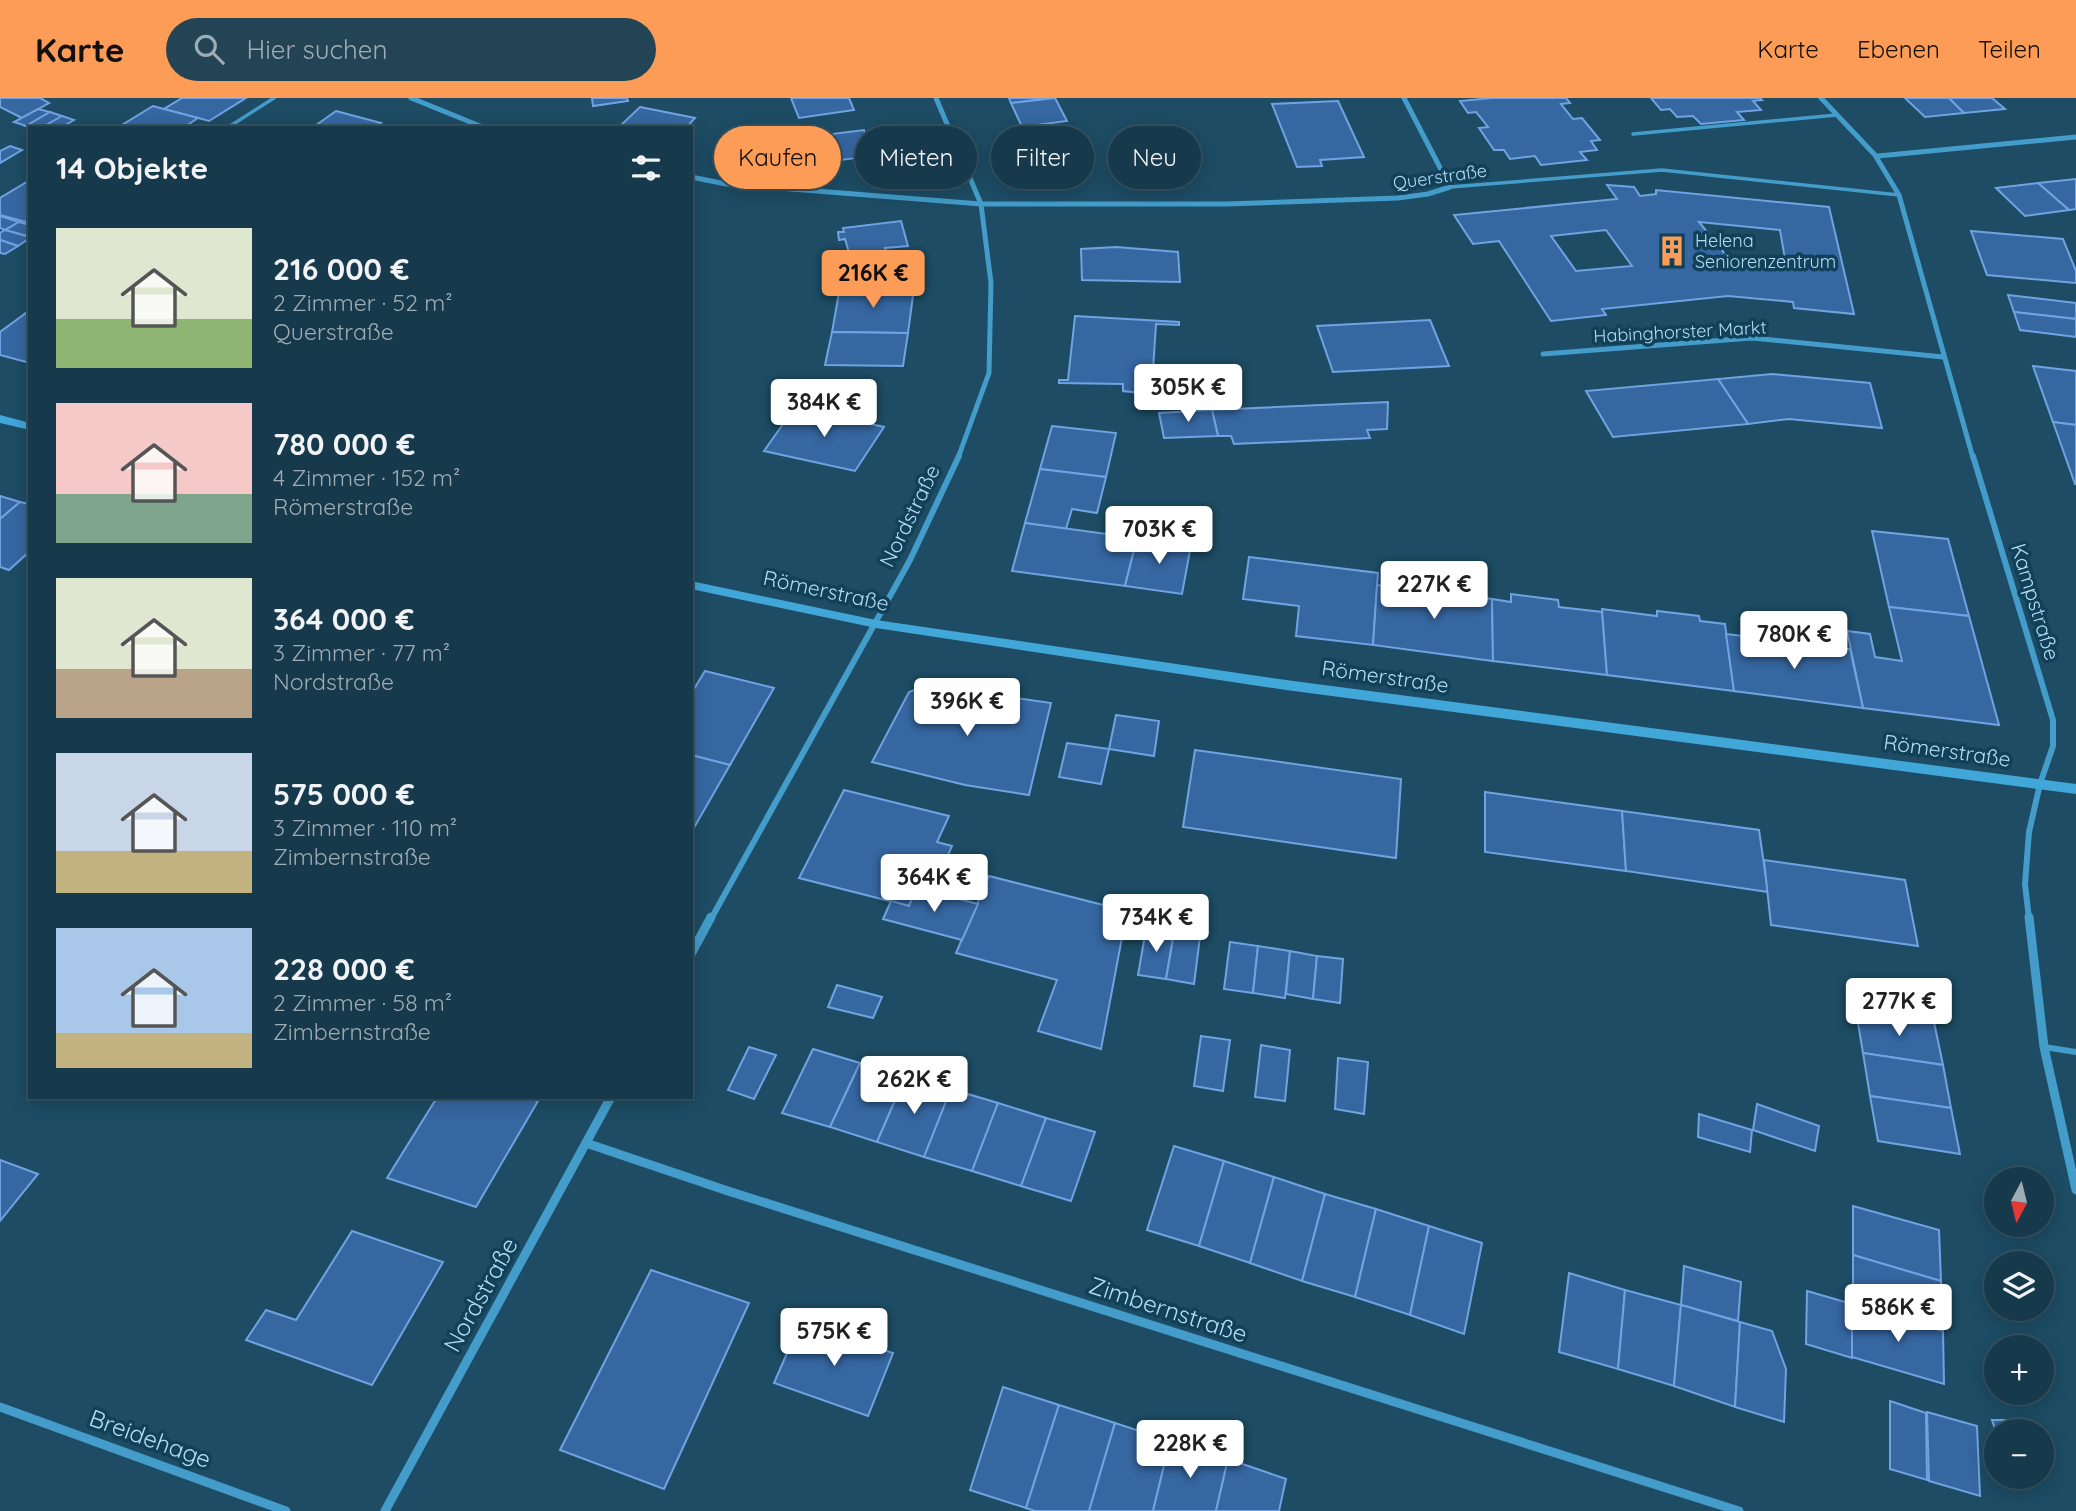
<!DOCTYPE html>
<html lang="de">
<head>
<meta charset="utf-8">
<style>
	:root { --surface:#16394b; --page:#234455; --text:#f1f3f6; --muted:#9eacb5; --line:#355363; --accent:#fd9c56 }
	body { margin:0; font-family:Quicksand,sans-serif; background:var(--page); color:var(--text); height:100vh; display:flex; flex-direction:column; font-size:26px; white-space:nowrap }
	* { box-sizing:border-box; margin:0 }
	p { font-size:23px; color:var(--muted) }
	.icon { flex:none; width:38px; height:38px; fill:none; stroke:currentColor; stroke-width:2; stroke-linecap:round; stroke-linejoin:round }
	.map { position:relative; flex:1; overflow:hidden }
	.drawer { position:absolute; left:28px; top:28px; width:665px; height:973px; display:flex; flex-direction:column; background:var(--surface); border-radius:0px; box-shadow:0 4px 18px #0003,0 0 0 2px var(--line) }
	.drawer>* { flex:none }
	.banner { position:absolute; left:714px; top:28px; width:665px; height:63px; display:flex; gap:14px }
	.needle { width:46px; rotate:187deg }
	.tools { position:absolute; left:1984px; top:1069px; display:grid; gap:14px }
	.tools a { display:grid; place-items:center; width:70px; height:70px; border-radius:50%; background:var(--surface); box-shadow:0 4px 18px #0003,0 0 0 2px var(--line); font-size:35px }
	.price { position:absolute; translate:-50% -60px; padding:0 16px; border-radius:7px; background:#fff; color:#222; font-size:23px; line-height:46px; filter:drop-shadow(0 2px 4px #0008) }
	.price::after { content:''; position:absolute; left:50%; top:42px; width:21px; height:16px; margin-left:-10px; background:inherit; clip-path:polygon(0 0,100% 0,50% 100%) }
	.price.active { background:var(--accent); color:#111 }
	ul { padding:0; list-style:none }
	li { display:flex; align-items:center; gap:21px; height:175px; padding:0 28px }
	li span { display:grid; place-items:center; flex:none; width:196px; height:140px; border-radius:0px; color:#555 }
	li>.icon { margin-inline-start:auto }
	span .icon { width:84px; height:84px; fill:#fffc; stroke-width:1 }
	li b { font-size:30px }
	h2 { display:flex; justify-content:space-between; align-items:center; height:84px; padding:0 28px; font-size:30px }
	.pill { padding:0 24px; border-radius:32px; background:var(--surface); box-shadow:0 4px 18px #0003,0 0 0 2px var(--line); font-size:24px; line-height:63px }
	.pill.active { background:var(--accent); color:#111 }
	header { display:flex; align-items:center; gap:42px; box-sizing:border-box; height:98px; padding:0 35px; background:var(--accent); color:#111 }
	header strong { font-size:33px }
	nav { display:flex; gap:38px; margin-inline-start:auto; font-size:24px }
	.search { width:490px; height:63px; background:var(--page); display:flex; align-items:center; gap:18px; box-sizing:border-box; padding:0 24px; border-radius:38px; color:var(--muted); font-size:26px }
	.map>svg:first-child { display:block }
	.building { fill:#3667a1; stroke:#70a3e2; stroke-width:2; fill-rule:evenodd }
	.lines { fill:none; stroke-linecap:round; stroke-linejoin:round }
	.service-far1 { stroke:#439cc9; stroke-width:3.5 }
	.service { stroke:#439cc9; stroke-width:6 }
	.minor-far2 { stroke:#439cc9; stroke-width:5 }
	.minor-far1 { stroke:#439cc9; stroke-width:6 }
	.minor { stroke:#439cc9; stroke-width:9 }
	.secondary { fill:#41a6d8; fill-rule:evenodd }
	.labels { text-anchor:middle; stroke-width:7; stroke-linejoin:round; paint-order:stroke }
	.far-street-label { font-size:18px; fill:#b3dbf3; stroke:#104159 }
	.far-poi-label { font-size:18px; fill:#b3dbf3; stroke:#104159; text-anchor:start }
	.street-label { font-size:21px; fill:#b3dbf3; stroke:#104159 }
	.near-street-label { font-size:24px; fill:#b3dbf3; stroke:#104159 }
</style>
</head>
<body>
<header>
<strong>Karte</strong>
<div class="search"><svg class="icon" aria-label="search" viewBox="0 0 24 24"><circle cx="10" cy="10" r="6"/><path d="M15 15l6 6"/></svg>Hier suchen</div>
<nav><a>Karte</a><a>Ebenen</a><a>Teilen</a></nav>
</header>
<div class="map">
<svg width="2076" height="1413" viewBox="0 0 2076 1413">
	<rect width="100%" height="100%" fill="#1d4c64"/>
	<!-- building -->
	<g class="building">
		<polygon points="0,0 40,0 49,5 22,20 0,9"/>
		<polygon points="182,0 246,0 209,23 164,11"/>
		<polygon points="592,0 627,0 628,3 593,8"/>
		<polygon points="791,0 849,0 854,12 799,20"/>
		<polygon points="1009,0 1052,0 1011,5"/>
		<polygon points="1055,0 1067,23 1022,29 1011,5"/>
		<polygon points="1492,0 1566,0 1570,5 1561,6 1573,21 1582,20 1600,42 1591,43 1597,52 1580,54 1587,62 1541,67 1535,58 1510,61 1504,52 1494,52 1479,30 1488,29 1476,14 1468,15 1460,3"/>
		<polygon points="1651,0 1760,0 1762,2 1753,3 1761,12 1737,14 1744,22 1701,26 1693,18 1677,19 1670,11 1661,12"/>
		<polygon points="1905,0 1949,0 1964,15 1925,19"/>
		<polygon points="1949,0 1992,0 2005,11 1964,15"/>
		<polygon points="1338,3 1364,59 1320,62 1322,68 1297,69 1272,6"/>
		<polygon points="153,8 164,11 198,20 183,30 117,30"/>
		<polygon points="640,9 695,20 686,30 618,30"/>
		<polygon points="38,11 50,14 26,28 14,24"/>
		<polygon points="336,13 381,25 375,30 312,30"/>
		<polygon points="50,14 62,18 41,30 26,28"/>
		<polygon points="62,18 74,22 60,30 41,30"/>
		<polygon points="864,32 873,58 800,67 795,48 750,53 746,38 789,33 792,41"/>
		<polygon points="1076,43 1091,74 1025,82 1012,51"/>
		<polygon points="10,48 22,52 0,65 0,53"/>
		<polygon points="2076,81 2076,111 2069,112 2038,85"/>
		<polygon points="30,82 30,125 0,117 0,100"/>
		<polygon points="2038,85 2069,112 2025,118 1996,90"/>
		<path d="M1607 87 1634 89 1640 98 1656 96V92L1829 109 1854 216 1794 210 1793 204 1728 198 1602 211 1606 217 1551 223 1499 143 1473 146 1454 117 1617 101ZM1699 124 1780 132 1786 167 1729 161ZM1606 132 1632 168 1576 173 1551 138Z"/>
		<polygon points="0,118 19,124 5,132 0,130"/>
		<polygon points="901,123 908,148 885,150 887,157 851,162 845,141 839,142 838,134 844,134 843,130"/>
		<polygon points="19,124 30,127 30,139 5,132"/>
		<polygon points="5,132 30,139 30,140 18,148 0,142 0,135"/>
		<polygon points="1971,133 2063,141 2076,173 2076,185 1987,177"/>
		<polygon points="0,142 18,148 5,156 0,155"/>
		<polygon points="1116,149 1178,154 1180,184 1082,182 1081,151"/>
		<polygon points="840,189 914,190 908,235 832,234"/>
		<polygon points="2008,197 2076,205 2076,221 2014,214"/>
		<polygon points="30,212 30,265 0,257 0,234"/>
		<polygon points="2014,214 2076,221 2076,239 2020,232"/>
		<polygon points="1075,218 1179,224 1179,227 1156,226 1152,287 1150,288 1149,296 1123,293 1123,286 1059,285 1059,282 1068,282"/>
		<polygon points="1430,222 1449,268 1333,274 1317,228"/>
		<polygon points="832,234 908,235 903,268 825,267"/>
		<polygon points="2033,268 2076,273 2076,327 2053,324"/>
		<polygon points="1772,276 1870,285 1882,330 1789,321 1748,326 1718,281"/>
		<polygon points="1718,281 1748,326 1613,339 1586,293"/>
		<polygon points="1388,304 1387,331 1367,332 1370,340 1234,346 1231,338 1218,338 1212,312"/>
		<polygon points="795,309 884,329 855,373 764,353"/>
		<polygon points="1212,312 1218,338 1164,340 1159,315"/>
		<polygon points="2053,324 2076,327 2076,386 2075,386"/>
		<polygon points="1052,328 1116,335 1106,379 1040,371"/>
		<polygon points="1040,371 1106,379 1097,415 1072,411 1066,431 1025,425"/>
		<polygon points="0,398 20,404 0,421"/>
		<polygon points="20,404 30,406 30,453 9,472 0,469 0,421"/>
		<polygon points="1025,425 1137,440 1125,488 1012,473"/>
		<polygon points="1872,433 1948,441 1969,518 1889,509"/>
		<polygon points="1137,440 1191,447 1182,496 1125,488"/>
		<polygon points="1249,459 1378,475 1373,547 1296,538 1299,508 1243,501"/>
		<polygon points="1426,485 1466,490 1466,498 1492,501 1493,563 1373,547 1377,487 1425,493"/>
		<polygon points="1511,496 1558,502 1559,509 1602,514 1607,577 1493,563 1492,501 1511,504"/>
		<polygon points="1889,509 1969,518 1999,627 1863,610 1847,533 1870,536 1875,559 1902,563"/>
		<polygon points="1602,511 1657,518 1657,513 1699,518 1700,523 1725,526 1734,593 1607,577"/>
		<polygon points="1726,536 1850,551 1863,610 1734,593"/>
		<polygon points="705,573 774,590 730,667 691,657 691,596"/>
		<polygon points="926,587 1051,605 1029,697 965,687 872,664 909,594"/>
		<polygon points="1116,617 1159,623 1154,658 1109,651"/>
		<polygon points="1067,645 1109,651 1101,686 1059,679"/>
		<polygon points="1195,652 1401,681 1396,760 1183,729"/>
		<polygon points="691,657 730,667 691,735"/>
		<polygon points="844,692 949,718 937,744 952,748 939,777 924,773 909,808 799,780"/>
		<polygon points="1485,694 1622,713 1626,773 1485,754"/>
		<polygon points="1622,713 1759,732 1768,794 1626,773"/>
		<polygon points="1764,762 1905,782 1918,848 1771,827"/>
		<polygon points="989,778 1127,813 1101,951 1038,933 1057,882 956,855"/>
		<polygon points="917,790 978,806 962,842 883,821 891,803 909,808"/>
		<polygon points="1146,831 1174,835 1166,881 1138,877"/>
		<polygon points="1174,835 1200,839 1194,886 1166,881"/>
		<polygon points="1230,844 1258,848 1253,895 1224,891"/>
		<polygon points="1258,848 1290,853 1285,900 1253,895"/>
		<polygon points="1290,853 1317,858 1313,901 1286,896"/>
		<polygon points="1317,858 1343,861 1340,905 1313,901"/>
		<polygon points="837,887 882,899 873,920 828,909"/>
		<polygon points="1856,913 1934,924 1943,967 1863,955"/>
		<polygon points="1201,938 1230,942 1223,993 1194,988"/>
		<polygon points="1261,947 1290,952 1285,1003 1255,999"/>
		<polygon points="749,949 776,957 754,1001 728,992"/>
		<polygon points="813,951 860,965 830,1029 782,1015"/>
		<polygon points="1863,955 1943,967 1951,1010 1870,998"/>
		<polygon points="1338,960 1368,964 1364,1016 1335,1011"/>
		<polygon points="860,965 906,977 877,1044 830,1029"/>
		<polygon points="906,977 951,991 924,1059 877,1044"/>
		<polygon points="951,991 998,1005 972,1073 924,1059"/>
		<polygon points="1870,998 1951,1010 1960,1056 1878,1043"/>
		<polygon points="429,999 526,999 538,1003 476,1109 387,1080 436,1001"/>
		<polygon points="998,1005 1046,1020 1021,1088 972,1073"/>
		<polygon points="1757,1006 1819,1028 1815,1053 1753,1032"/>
		<polygon points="1699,1016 1752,1032 1750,1054 1698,1039"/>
		<polygon points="1046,1020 1095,1034 1071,1103 1021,1088"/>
		<polygon points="1174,1048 1224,1063 1199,1148 1147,1132"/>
		<polygon points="0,1062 38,1076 0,1123"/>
		<polygon points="1224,1063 1274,1079 1250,1165 1199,1148"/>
		<polygon points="1274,1079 1325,1096 1302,1183 1250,1165"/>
		<polygon points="1325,1096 1376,1111 1355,1199 1302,1183"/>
		<polygon points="1853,1108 1939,1132 1941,1183 1853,1157"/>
		<polygon points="1376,1111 1429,1128 1410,1217 1355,1199"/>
		<polygon points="1429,1128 1482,1145 1464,1236 1410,1217"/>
		<polygon points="352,1133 443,1164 372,1287 246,1242 266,1212 296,1222"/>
		<polygon points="1853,1157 1941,1183 1943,1233 1853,1206"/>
		<polygon points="1684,1168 1741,1184 1738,1223 1681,1207"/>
		<polygon points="651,1172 749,1205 664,1391 560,1352"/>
		<polygon points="1569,1175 1625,1192 1618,1271 1559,1254"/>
		<polygon points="1625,1192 1681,1207 1674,1288 1618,1271"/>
		<polygon points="1807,1193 1852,1206 1852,1260 1806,1246"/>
		<polygon points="1852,1206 1943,1233 1944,1286 1852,1259"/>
		<polygon points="1681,1207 1740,1224 1735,1309 1674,1288"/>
		<polygon points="801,1223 893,1255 868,1318 774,1285"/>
		<polygon points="1740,1224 1772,1233 1786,1271 1784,1324 1735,1309"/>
		<polygon points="1003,1289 1059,1307 1026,1410 970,1392"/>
		<polygon points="1890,1303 1926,1315 1927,1382 1890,1371"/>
		<polygon points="1059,1307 1115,1325 1089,1413 1035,1413 1026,1410"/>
		<polygon points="1927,1314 1977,1328 1980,1398 1929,1383"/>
		<polygon points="1992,1322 2025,1322 2029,1334 1997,1334 1997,1337"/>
		<polygon points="1115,1325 1170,1343 1153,1413 1089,1413"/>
		<polygon points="1170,1343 1228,1361 1216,1413 1153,1413"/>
		<polygon points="1228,1361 1286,1381 1279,1413 1216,1413"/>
	</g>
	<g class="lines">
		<!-- service-far1 -->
		<g class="service-far1">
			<polyline points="227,30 274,0"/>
			<polyline points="1633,36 1837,17"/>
			<polyline points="1450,89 1662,72 1899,97"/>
		</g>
		<!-- service -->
		<polyline class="service" points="2044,949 2076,954"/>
		<!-- minor-far2 -->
		<g class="minor-far2">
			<polyline points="411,0 485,30"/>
			<polyline points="936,0 981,106 991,185 989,275 958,360"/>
			<polyline points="1821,0 1875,57 1899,97 1973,360"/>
			<polyline points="1878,58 2076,39"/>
			<polyline points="691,79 726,86 981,106 1226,106 1398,100 1428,96 1450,89 1404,0"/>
			<polyline points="1543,256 1752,240 1943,259"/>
		</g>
		<!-- minor-far1 -->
		<g class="minor-far1">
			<polyline points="1973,358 2053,622 2053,648 2040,686 2029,734 2025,786 2029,821"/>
			<polyline points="711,821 910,462 959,358"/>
		</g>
		<!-- minor -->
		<g class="minor">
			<polyline points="2029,819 2044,949 2076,1092"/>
			<polyline points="691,856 711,819"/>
			<polyline points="586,1045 728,1093 1739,1413"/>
			<polyline points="0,1309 286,1413"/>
			<polyline points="385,1413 611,999"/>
		</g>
		<!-- secondary -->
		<g class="secondary">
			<polygon points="0,317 30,325 30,332 0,325"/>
			<polygon points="691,483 876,522 1286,582 2076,686 2076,696 1286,592 876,530 691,491"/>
		</g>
	</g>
	<!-- icons -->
	<defs>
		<g id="building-bare" transform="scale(2.415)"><path d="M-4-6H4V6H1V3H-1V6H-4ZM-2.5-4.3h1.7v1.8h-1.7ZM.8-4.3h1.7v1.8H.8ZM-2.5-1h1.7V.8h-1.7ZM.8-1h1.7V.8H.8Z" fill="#fd9c56" stroke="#104159" stroke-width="2.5" paint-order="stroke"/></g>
	</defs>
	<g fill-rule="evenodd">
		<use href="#building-bare" x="1672" y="153"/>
	</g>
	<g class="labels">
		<!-- far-street labels -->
		<g class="far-street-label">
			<text transform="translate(1440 79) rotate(-8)" y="6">Querstraße</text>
			<text transform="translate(1680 234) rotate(-3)" y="6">Habinghorster Markt</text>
		</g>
		<!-- far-poi labels -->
		<g class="far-poi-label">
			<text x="1695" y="149">Helena<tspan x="1695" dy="21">Seniorenzentrum</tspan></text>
		</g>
		<!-- street labels -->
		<g class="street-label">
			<text transform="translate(910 418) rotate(-64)" y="7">Nordstraße</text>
			<text transform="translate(826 493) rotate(12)" y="7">Römerstraße</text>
			<text transform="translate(2035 504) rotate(73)" y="7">Kampstraße</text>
			<text transform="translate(1385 579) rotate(8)" y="7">Römerstraße</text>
			<text transform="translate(1947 653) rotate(8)" y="7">Römerstraße</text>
		</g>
		<!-- near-street labels -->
		<g class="near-street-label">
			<text transform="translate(481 1197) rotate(-61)" y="8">Nordstraße</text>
			<text transform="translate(1168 1212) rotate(18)" y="8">Zimbernstraße</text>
			<text transform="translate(150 1341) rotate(20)" y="8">Breidehage</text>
		</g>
	</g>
</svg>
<div class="tools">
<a><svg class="needle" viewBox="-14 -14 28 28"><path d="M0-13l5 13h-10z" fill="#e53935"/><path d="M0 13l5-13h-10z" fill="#9eacb5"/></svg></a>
<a><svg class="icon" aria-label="layers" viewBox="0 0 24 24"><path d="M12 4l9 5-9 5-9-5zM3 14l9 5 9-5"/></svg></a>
<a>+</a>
<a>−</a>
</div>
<b class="price active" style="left:873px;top:212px">216K €</b>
<b class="price" style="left:1188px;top:326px">305K €</b>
<b class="price" style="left:824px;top:341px">384K €</b>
<b class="price" style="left:1159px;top:468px">703K €</b>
<b class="price" style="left:1434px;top:523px">227K €</b>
<b class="price" style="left:1794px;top:573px">780K €</b>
<b class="price" style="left:967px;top:640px">396K €</b>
<b class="price" style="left:934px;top:816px">364K €</b>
<b class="price" style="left:1156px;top:856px">734K €</b>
<b class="price" style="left:1899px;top:940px">277K €</b>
<b class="price" style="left:914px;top:1018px">262K €</b>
<b class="price" style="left:1898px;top:1246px">586K €</b>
<b class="price" style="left:834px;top:1270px">575K €</b>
<b class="price" style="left:1190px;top:1382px">228K €</b>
<div class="banner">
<a class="pill active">Kaufen</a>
<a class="pill">Mieten</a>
<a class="pill">Filter</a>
<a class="pill">Neu</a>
</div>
<section class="drawer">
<h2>14 Objekte<svg class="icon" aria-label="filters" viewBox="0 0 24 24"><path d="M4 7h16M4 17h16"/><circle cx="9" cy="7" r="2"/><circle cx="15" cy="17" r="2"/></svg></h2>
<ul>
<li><span style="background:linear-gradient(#dfe7d0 65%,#8fb573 0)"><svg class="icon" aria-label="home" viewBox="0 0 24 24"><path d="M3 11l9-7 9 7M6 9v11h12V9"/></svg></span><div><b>216 000 €</b><p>2 Zimmer · 52 m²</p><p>Querstraße</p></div></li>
<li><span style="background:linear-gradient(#f6c9c9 65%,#7fa58c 0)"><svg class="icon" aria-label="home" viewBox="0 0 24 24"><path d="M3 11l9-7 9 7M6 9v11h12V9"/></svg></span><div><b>780 000 €</b><p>4 Zimmer · 152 m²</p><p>Römerstraße</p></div></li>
<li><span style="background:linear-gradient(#dfe7d0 65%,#b9a48a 0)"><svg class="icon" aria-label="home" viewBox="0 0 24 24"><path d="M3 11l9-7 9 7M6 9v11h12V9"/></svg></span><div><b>364 000 €</b><p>3 Zimmer · 77 m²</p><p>Nordstraße</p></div></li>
<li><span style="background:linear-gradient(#c9d6e8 70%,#c2b280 0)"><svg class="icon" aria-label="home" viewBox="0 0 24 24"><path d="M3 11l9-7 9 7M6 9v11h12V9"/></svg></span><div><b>575 000 €</b><p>3 Zimmer · 110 m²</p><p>Zimbernstraße</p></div></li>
<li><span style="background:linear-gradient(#a9c7e8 75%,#c2b280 0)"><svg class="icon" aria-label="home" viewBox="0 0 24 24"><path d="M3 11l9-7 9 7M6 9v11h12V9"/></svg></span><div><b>228 000 €</b><p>2 Zimmer · 58 m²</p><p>Zimbernstraße</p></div></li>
</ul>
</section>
</div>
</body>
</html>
